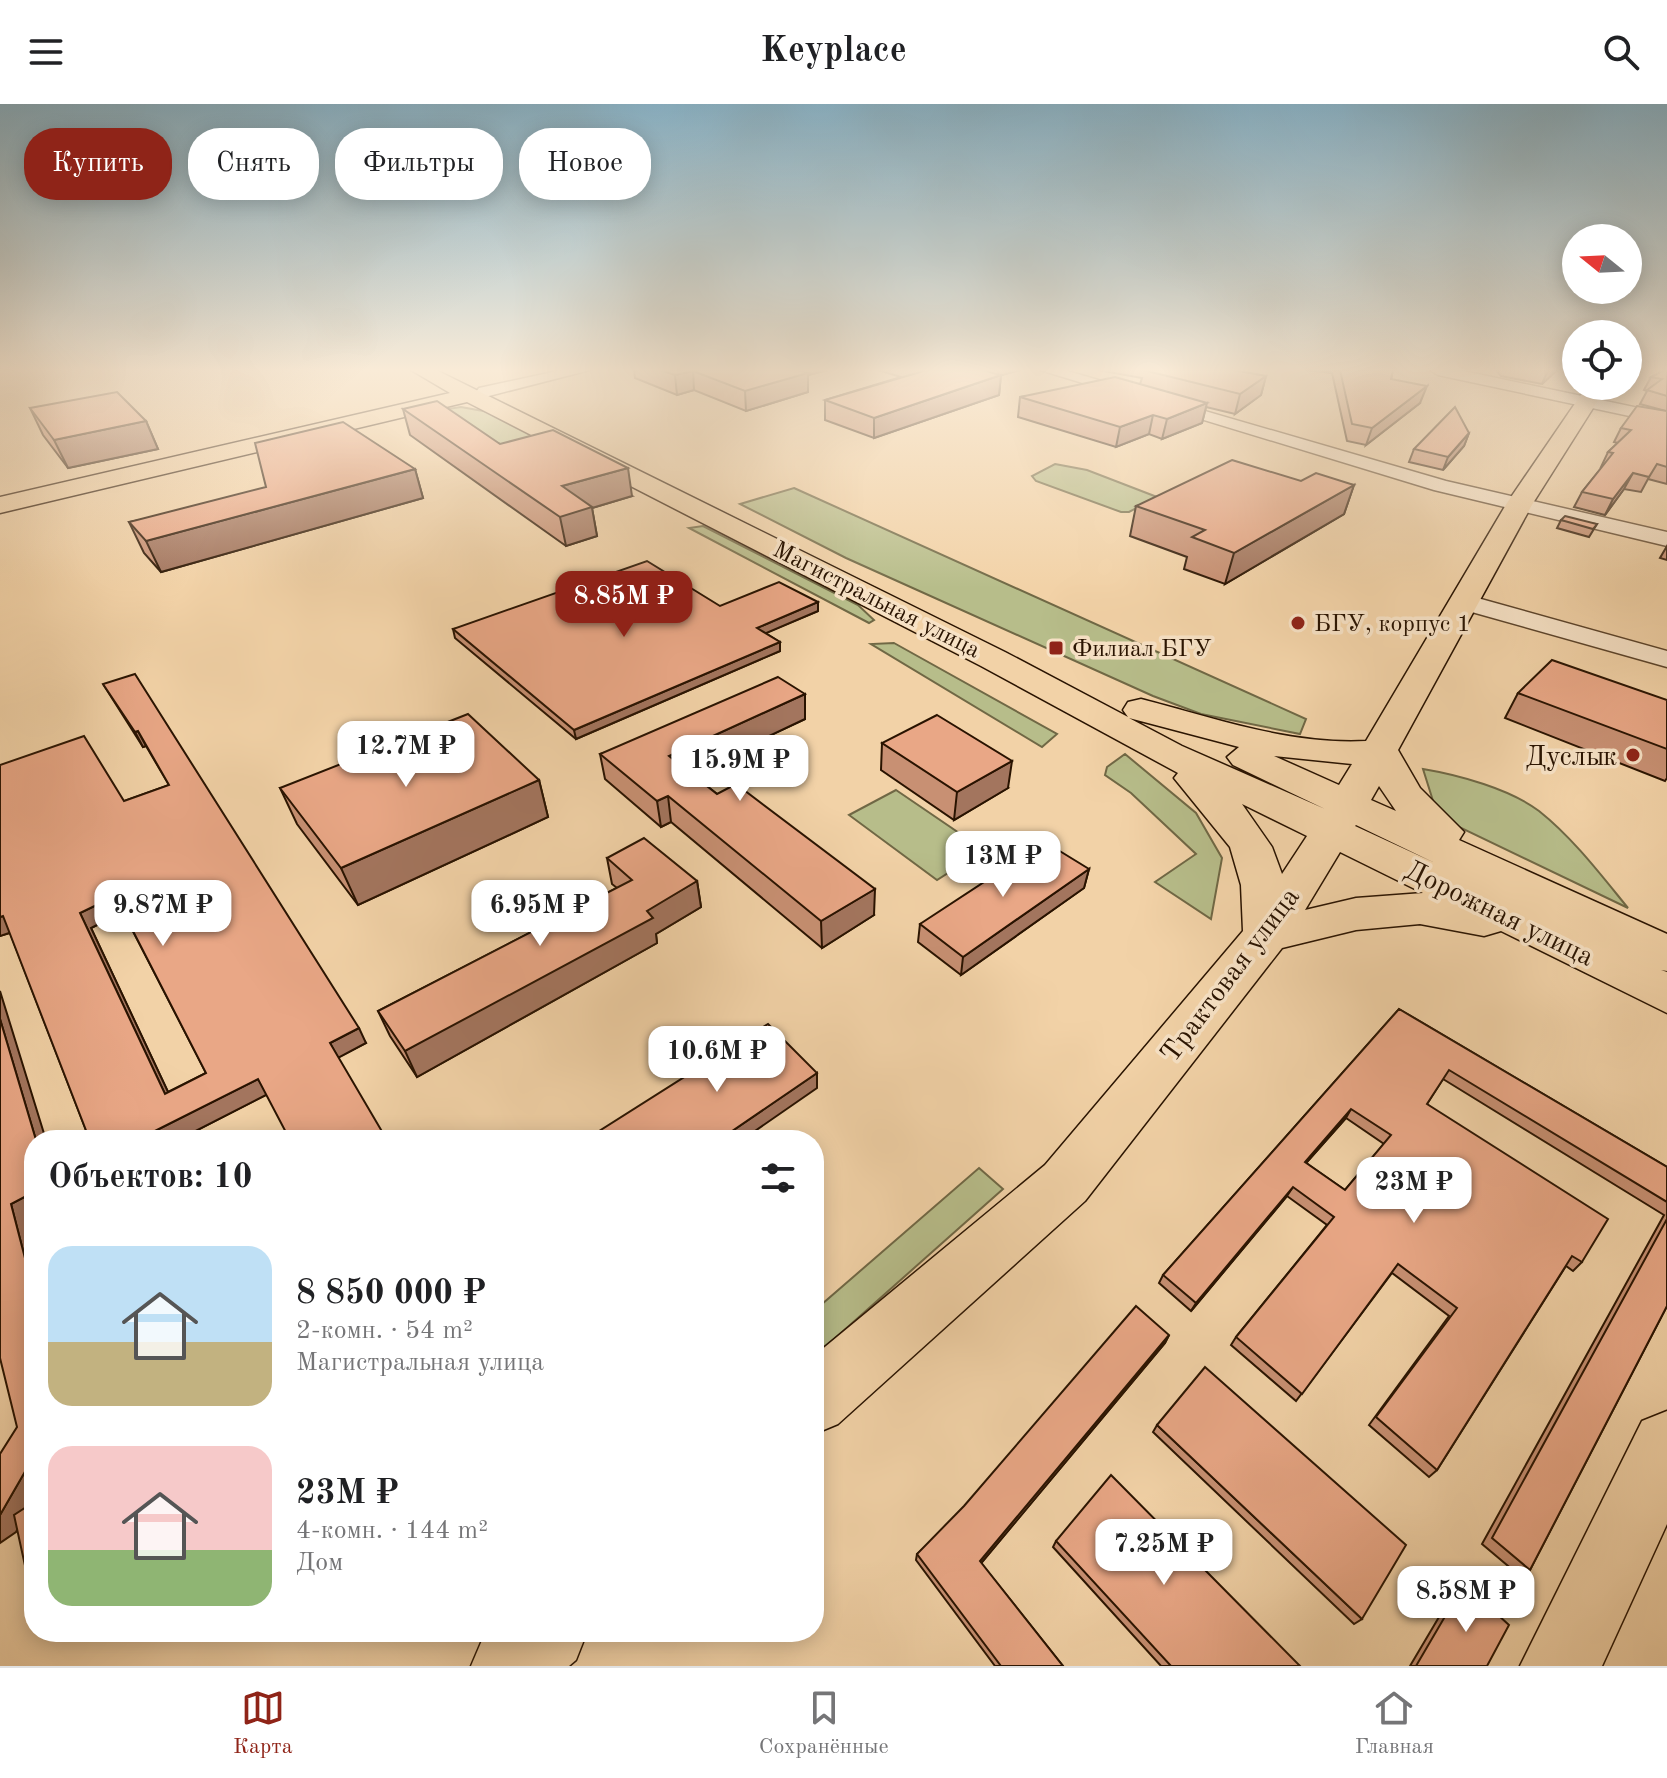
<!DOCTYPE html>
<html lang="ru">
<head>
<meta charset="utf-8">
<style>
	:root { --surface:#fff; --page:#f2f2f2; --text:#202124; --muted:#757577; --line:#e0e0e0; --accent:#8f2418 }
	body { margin:0; font-family:"Old Standard TT",serif; background:var(--page); color:var(--text); height:100vh; display:flex; flex-direction:column; font-size:30px; white-space:nowrap }
	* { box-sizing:border-box; margin:0 }
	p { font-size:26px; color:var(--muted) }
	.icon { flex:none; width:44px; height:44px; fill:none; stroke:currentColor; stroke-width:2; stroke-linecap:round; stroke-linejoin:round }
	.map { position:relative; flex:1; overflow:hidden }
	.sheet { position:absolute; left:24px; top:1026px; width:800px; height:512px; display:flex; flex-direction:column; background:var(--surface); border-radius:32px; box-shadow:0 4px 20px #0003 }
	.sheet>* { flex:none }
	.banner { position:absolute; left:24px; top:24px; width:800px; height:72px; display:flex; gap:16px }
	.needle { width:52px; rotate:288deg }
	.controls { position:absolute; left:1562px; top:120px; display:grid; gap:16px }
	.controls a { display:grid; place-items:center; width:80px; height:80px; border-radius:50%; background:var(--surface); box-shadow:0 4px 20px #0003; font-size:40px }
	.price { position:absolute; translate:-50% -68px; padding:0 18px; border-radius:16px; background:#fff; color:#222; font-size:26px; line-height:52px; filter:drop-shadow(0 2px 4px #0008) }
	.price::after { content:''; position:absolute; left:50%; top:48px; width:24px; height:18px; margin-left:-12px; background:inherit; clip-path:polygon(0 0,100% 0,50% 100%) }
	.price.selected { background:var(--accent); color:#fff }
	ul { padding:0; list-style:none }
	li { display:flex; align-items:center; gap:24px; height:200px; padding:0 24px }
	li span { display:grid; place-items:center; flex:none; width:224px; height:160px; border-radius:24px; color:#555 }
	li>.icon { margin-inline-start:auto }
	span .icon { width:96px; height:96px; fill:#fffc; stroke-width:1 }
	li b { font-size:34px }
	h2 { display:flex; justify-content:space-between; align-items:center; height:96px; padding:0 24px; font-size:34px }
	.tag { padding:0 28px; border-radius:32px; background:var(--surface); box-shadow:0 4px 20px #0003; font-size:28px; line-height:72px }
	.tag.selected { background:var(--accent); color:#fff }
	header { display:flex; justify-content:space-between; align-items:center; height:104px; padding:0 24px; background:var(--surface); font-size:36px; font-weight:600 }
	.menu { display:flex; justify-content:space-around; align-items:center; height:112px; border-top:2px solid var(--line); background:var(--surface); font-size:22px; color:var(--muted) }
	.menu a { display:grid; justify-items:center; gap:4px }
	.menu .selected { color:var(--accent) }
	.map>svg:first-child { display:block }
	.green { fill:#b7bd8a; stroke:#706845; stroke-width:2 }
	.lines { fill:none; stroke-linecap:round; stroke-linejoin:round }
	.minor-casing { stroke:#5b432a; stroke-width:3 }
	.major-casing { stroke:#291300; stroke-width:3 }
	.minor { fill:#f7e2c6; fill-rule:evenodd }
	.major { fill:#f2d2a7; fill-rule:evenodd }
	.wall { fill:#c89073; stroke:#291300; stroke-width:2; fill-rule:evenodd }
	.shaded-wall { fill:#a3755e; stroke:#291300; stroke-width:2 }
	.building { fill:#e9a786; stroke:#291300; stroke-width:2; fill-rule:evenodd }
	.poi-dot { fill:#8f2418; stroke:#f7e2c6; stroke-width:3 }
	.labels { text-anchor:middle; stroke-width:7; stroke-linejoin:round; paint-order:stroke }
	.far-street-label { font-size:24px; fill:#291300; stroke:#f7e2c6 }
	.far-poi-label { font-size:24px; fill:#291300; stroke:#f7e2c6; text-anchor:start }
	.poi-label { font-size:28px; fill:#291300; stroke:#f7e2c6; text-anchor:end }
	.street-label { font-size:28px; fill:#291300; stroke:#f7e2c6 }
</style>
</head>
<body>
<header><svg class="icon" aria-label="menu" viewBox="0 0 24 24"><path d="M4 6h16M4 12h16M4 18h16"/></svg>Keyplace<svg class="icon" aria-label="search" viewBox="0 0 24 24"><circle cx="10" cy="10" r="6"/><path d="M15 15l6 6"/></svg></header>
<div class="map">
<svg width="1667" height="1562" viewBox="0 0 1667 1562">
	<rect width="100%" height="100%" fill="#f2d2a7"/>
	<filter id="stains"><feTurbulence type="fractalNoise" baseFrequency=".0025" numOctaves="4"/><feColorMatrix values="0 0 0 0 .2 0 0 0 0 .09 0 0 0 0 .02 0 0 0 .5 -.17"/></filter>
	<radialGradient id="worn" r=".72"><stop offset=".6" stop-color="#630" stop-opacity="0"/><stop offset="1" stop-color="#630" stop-opacity=".3"/></radialGradient>
	<!-- green -->
	<g class="green">
		<polygon points="461,303 494,309 578,352 531,366 427,308"/>
		<polygon points="1055,360 1087,366 1157,393 1129,408 1121,408 1036,377 1032,372"/>
		<polygon points="794,384 1306,615 1300,630 1201,610 1153,592 846,454 740,400"/>
		<polygon points="703,422 858,501 874,516 869,519 689,424"/>
		<polygon points="894,539 1057,630 1042,643 871,540"/>
		<polygon points="1125,650 1196,709 1222,754 1211,815 1155,778 1196,750 1131,689 1105,671 1107,663"/>
		<path d="M1423 665C1459 671 1510 685 1539 707 1573 734 1601 771 1628 804L1459 723 1434 700Z"/>
		<polygon points="896,686 984,746 937,776 849,711"/>
		<polygon points="979,1064 1003,1085 814,1253 814,1207"/>
	</g>
	<g class="lines">
		<!-- minor casing -->
		<g class="minor-casing">
			<g id="minor">
				<polygon points="562,266 590,266 485,293 476,288 479,284"/>
				<polygon points="1040,266 1064,266 1446,377 1667,428 1667,442 1434,386"/>
				<polygon points="1430,266 1459,266 1667,310 1667,320 1438,271"/>
				<polygon points="1463,490 1667,547 1667,563 1454,503 1450,498"/>
			</g>
		</g>
		<!-- major casing -->
		<g class="major-casing">
			<g id="major">
				<path d="M411 266H436L1005 548 1128 613 1123 606 1128 598 1141 595C1215 614 1289 641 1366 637L1507 399 1587 282H1607L1533 399 1398 646 1420 684 1464 728 1459 736 1667 830V867L1661 866 1667 868V909L1501 827 1484 832 1420 820 1356 826 1282 844 1085 1097 838 1320 814 1330V1252L1045 1061 1243 827 1241 781 1230 743 1174 674 1178 669 981 562 467 298 0 409V393L450 289ZM1129 614 1239 643 1227 653 1233 661 1325 705 1182 642ZM1274 652 1352 660 1339 681ZM1379 682 1396 707 1371 696ZM1242 700 1307 732 1282 770 1272 743ZM1356 721 1435 759 1355 722ZM1340 748 1423 789 1356 794 1305 806Z"/>
				<polygon points="1667,1307 1667,1420 1602,1562 1520,1562 1642,1317"/>
				<polygon points="489,1528 587,1528 576,1556 569,1562 471,1562 483,1534"/>
			</g>
		</g>
		<!-- minor -->
		<use href="#minor" class="minor"/>
		<!-- major -->
		<use href="#major" class="major"/>
	</g>
	<!-- wall -->
	<g class="wall">
		<polygon points="634,266 828,266 808,271 808,288 746,307 694,286 677,291 635,274"/>
		<polygon points="878,266 1020,266 1001,271 999,291 874,334 825,316 825,296 901,273"/>
		<polygon points="1098,266 1233,266 1266,272 1261,291 1235,310 1206,303 1202,319 1162,335 1149,330 1116,343 1018,313 1020,293 1140,280 1142,274"/>
		<polygon points="1306,266 1393,266 1391,275 1420,299 1366,341 1347,337 1332,269"/>
		<polygon points="1496,266 1557,266 1542,280 1501,272"/>
		<polygon points="1667,266 1667,380 1648,375 1641,388 1624,385 1605,411 1574,403 1582,388 1602,363 1601,363 1608,348 1618,339 1614,338 1621,324 1662,306 1640,300 1647,287 1644,286 1651,273"/>
		<polygon points="30,304 146,317 158,345 68,364 43,331"/>
		<polygon points="403,305 500,340 632,392 592,404 597,432 566,442 410,331"/>
		<polygon points="1469,329 1464,342 1443,366 1409,358 1414,345"/>
		<polygon points="415,365 423,394 161,468 144,449 129,418"/>
		<polygon points="1301,377 1354,381 1344,410 1225,480 1184,465 1187,453 1130,432 1136,402"/>
		<polygon points="1561,416 1597,420 1589,433 1557,424"/>
		<polygon points="1667,442 1667,456 1660,454"/>
		<polygon points="720,502 818,507 765,529 780,538 780,547 576,635 455,534 453,525"/>
		<path d="M103 580 366 939 178 1036H74L87 1029 10 829 0 832 124 697 169 681 146 642 143 643ZM123 808 206 969 168 988 91 824Z"/>
		<polygon points="1518,589 1667,596 1667,674 1665,677 1505,614"/>
		<polygon points="805,590 805,615 690,669 874,811 822,844 671,718 661,723 605,675 600,650"/>
		<polygon points="882,639 1008,684 954,716 881,666"/>
		<polygon points="539,676 548,713 358,801 297,720 280,684"/>
		<polygon points="607,754 697,777 701,803 656,830 657,839 417,973 390,932 378,907 617,784 612,780"/>
		<polygon points="1089,765 1084,784 961,871 918,838 920,820"/>
		<path d="M1399 905 1667 1063V1202L1530 1466 1520 1472 1482 1440 1664 1111 1443 975 1427 1000 1582 1158 1573 1167 1566 1162 1437 1366 1429 1373 1369 1321 1449 1212 1392 1169 1296 1297 1231 1241 1236 1233 1327 1121 1287 1092 1191 1207 1159 1179 1163 1171ZM1346 1014 1384 1040 1345 1086 1306 1059Z"/>
		<polygon points="1169,1231 1165,1239 981,1459 1063,1562 995,1562 916,1456 917,1450"/>
		<polygon points="1157,1321 1362,1515 1354,1520 1153,1328"/>
		<polygon points="1056,1437 1300,1562 1161,1562 1053,1443"/>
		<polygon points="1464,1480 1487,1562 1410,1562 1455,1486"/>
	</g>
	<!-- shaded-wall -->
	<g class="shaded-wall">
		<polygon points="781,266 828,266 808,271 808,288 746,307 745,287"/>
		<polygon points="968,266 1020,266 967,281"/>
		<polygon points="1548,266 1557,266 1542,280"/>
		<polygon points="693,267 694,286 677,291 675,271"/>
		<polygon points="1001,271 999,291 874,334 874,314"/>
		<polygon points="1266,272 1261,291 1235,310 1240,290"/>
		<polygon points="1427,282 1420,299 1366,341 1372,324"/>
		<polygon points="1207,299 1202,319 1162,335 1167,315"/>
		<polygon points="1153,311 1149,330 1116,343 1120,323"/>
		<polygon points="146,317 158,345 68,364 54,336"/>
		<polygon points="1469,329 1464,342 1443,366 1448,353"/>
		<polygon points="628,364 632,392 592,404 597,432 566,442 560,413 562,382"/>
		<polygon points="415,365 423,394 161,468 146,437"/>
		<polygon points="1633,369 1624,385 1605,411 1613,395"/>
		<polygon points="1354,381 1344,410 1225,480 1234,449"/>
		<polygon points="818,498 818,507 757,533 757,524"/>
		<polygon points="780,538 780,547 576,635 574,626"/>
		<polygon points="805,590 805,615 672,678 669,652"/>
		<polygon points="138,627 146,642 143,643 135,628"/>
		<polygon points="1012,657 1008,684 954,716 957,688"/>
		<polygon points="539,676 548,713 358,801 341,764"/>
		<polygon points="668,692 671,718 661,723 657,697"/>
		<polygon points="1089,765 1084,784 961,871 963,853"/>
		<polygon points="697,777 701,803 656,830 657,839 417,973 405,947"/>
		<polygon points="875,785 874,811 822,844 821,817"/>
		<polygon points="115,792 125,807 91,824 176,1005 165,990 80,809"/>
		<polygon points="3,812 15,827 0,832 0,813"/>
		<polygon points="0,887 46,1036 36,1036 0,915"/>
		<polygon points="359,924 366,939 338,954 330,939"/>
		<polygon points="817,969 817,984 742,1036 719,1036"/>
		<polygon points="258,975 268,990 178,1036 137,1036"/>
		<polygon points="1351,1005 1346,1014 1299,1067 1305,1058"/>
		<polygon points="1293,1083 1287,1092 1191,1207 1196,1199"/>
		<polygon points="34,1088 34,1110 27,1114 34,1143 34,1189 11,1100"/>
		<polygon points="1169,1231 1165,1239 978,1463 980,1457"/>
		<polygon points="34,1352 34,1395 16,1428 0,1439 0,1411"/>
	</g>
	<!-- building -->
	<g class="building">
		<polygon points="660,266 798,266 808,269 745,287 693,267 675,271"/>
		<polygon points="927,266 982,266 1001,271 874,314 825,296"/>
		<polygon points="1143,266 1233,266 1266,272 1240,290"/>
		<polygon points="1340,266 1393,266 1391,275 1427,282 1372,324 1352,320"/>
		<polygon points="1664,266 1667,266 1667,292 1647,286 1662,275 1651,273"/>
		<polygon points="1115,273 1207,299 1167,315 1153,311 1120,323 1020,293"/>
		<polygon points="117,288 146,317 54,336 30,304"/>
		<polygon points="437,297 500,340 553,326 628,364 562,382 592,403 560,413 403,305"/>
		<polygon points="1637,302 1667,307 1667,363 1657,360 1649,373 1633,369 1613,395 1582,388 1613,349 1608,348 1631,326 1621,324"/>
		<polygon points="1455,303 1469,329 1448,353 1414,345"/>
		<polygon points="343,318 415,365 146,437 129,418 266,383 255,339"/>
		<polygon points="1232,356 1301,377 1316,369 1354,381 1234,449 1192,433 1205,426 1136,402"/>
		<polygon points="1565,412 1597,420 1593,425 1561,416"/>
		<polygon points="647,457 720,502 779,478 818,498 757,524 780,538 574,626 453,525"/>
		<polygon points="1552,556 1667,596 1667,645 1518,589"/>
		<path d="M135 570 359 924 330 939 387 1036H290L258 975 137 1036H74L87 1029 3 812 0 813V661L84 632 124 697 169 681 138 627 135 628 103 580ZM115 792 206 969 165 990 80 809Z"/>
		<polygon points="778,573 805,590 669,652 717,690 736,680 875,785 821,817 668,692 657,697 600,650"/>
		<polygon points="468,610 539,676 341,764 280,684"/>
		<polygon points="937,611 1012,657 957,688 882,639"/>
		<polygon points="644,734 697,777 647,807 653,814 405,947 378,907 632,776 607,754"/>
		<polygon points="1045,738 1089,765 963,853 920,820"/>
		<path d="M1399 905 1667 1063V1098L1449 966 1427 1000 1608 1115 1582 1158 1572 1152 1437 1366 1376 1313 1457 1204 1398 1160 1302 1290 1236 1233 1334 1113 1293 1083 1196 1199 1163 1171ZM1351 1005 1391 1031 1345 1086 1305 1058Z"/>
		<polygon points="0,915 36,1036 34,1036 34,1088 11,1100 34,1189 34,1352 0,1411 0,1350 17,1323 0,1254"/>
		<polygon points="768,920 817,969 719,1036 585,1036"/>
		<polygon points="1667,1115 1667,1202 1530,1466 1492,1434"/>
		<polygon points="1136,1202 1169,1231 980,1457 1063,1562 1001,1562 917,1450 964,1402"/>
		<polygon points="1205,1263 1406,1441 1362,1515 1157,1321"/>
		<polygon points="1111,1371 1300,1562 1171,1562 1056,1437"/>
		<polygon points="34,1398 34,1503 14,1411"/>
		<polygon points="1464,1480 1509,1521 1487,1562 1416,1562"/>
	</g>
	<!-- sky -->
	<linearGradient id="sky" x2="0" y2="1"><stop stop-color="#89b6cd"/><stop offset="0.55" stop-color="#f9ebd7"/><stop offset="1" stop-color="#f9ebd7" stop-opacity="0"/></linearGradient>
	<rect width="1667" height="484" fill="url(#sky)"/>
	<!-- markers -->
	<g class="poi-dot">
		<circle cx="1298" cy="519" r="8"/>
		<rect x="1048" y="536" width="16" height="16" rx="4"/>
		<circle cx="1633" cy="651" r="8"/>
	</g>
	<g class="labels">
		<!-- far-street labels -->
		<g class="far-street-label">
			<text transform="translate(877 495) rotate(27)" y="8">Магистральная улица</text>
		</g>
		<!-- far-poi labels -->
		<g class="far-poi-label">
			<text x="1314" y="527">БГУ, корпус 1</text>
			<text x="1072" y="552">Филиал БГУ</text>
		</g>
		<!-- poi labels -->
		<g class="poi-label">
			<text x="1617" y="661">Дуслык</text>
		</g>
		<!-- street labels -->
		<g class="street-label">
			<text transform="translate(1500 808) rotate(26)" y="10">Дорожная улица</text>
			<text transform="translate(1229 870) rotate(-53)" y="10">Трактовая улица</text>
		</g>
	</g>
	<rect width="100%" height="100%" filter="url(#stains)"/>
	<rect width="100%" height="100%" fill="url(#worn)"/>
</svg>
<div class="controls">
<a><svg class="needle" viewBox="-14 -14 28 28"><path d="M0-13l5 13h-10z" fill="#e53935"/><path d="M0 13l5-13h-10z" fill="#757577"/></svg></a>
<a><svg class="icon" aria-label="locate" viewBox="0 0 24 24"><circle cx="12" cy="12" r="6"/><path d="M12 2v4M12 18v4M2 12h4M18 12h4"/></svg></a>
</div>
<b class="price selected" style="left:624px;top:535px">8.85M ₽</b>
<b class="price" style="left:406px;top:685px">12.7M ₽</b>
<b class="price" style="left:740px;top:699px">15.9M ₽</b>
<b class="price" style="left:1003px;top:795px">13M ₽</b>
<b class="price" style="left:163px;top:844px">9.87M ₽</b>
<b class="price" style="left:540px;top:844px">6.95M ₽</b>
<b class="price" style="left:717px;top:990px">10.6M ₽</b>
<b class="price" style="left:1414px;top:1121px">23M ₽</b>
<b class="price" style="left:1164px;top:1483px">7.25M ₽</b>
<b class="price" style="left:1466px;top:1530px">8.58M ₽</b>
<div class="banner">
<a class="tag selected">Купить</a>
<a class="tag">Снять</a>
<a class="tag">Фильтры</a>
<a class="tag">Новое</a>
</div>
<section class="sheet">
<h2>Объектов: 10<svg class="icon" aria-label="filters" viewBox="0 0 24 24"><path d="M4 7h16M4 17h16"/><circle cx="9" cy="7" r="2"/><circle cx="15" cy="17" r="2"/></svg></h2>
<ul>
<li><span style="background:linear-gradient(#bfe0f5 60%,#c2b280 0)"><svg class="icon" aria-label="home" viewBox="0 0 24 24"><path d="M3 11l9-7 9 7M6 9v11h12V9"/></svg></span><div><b>8 850 000 ₽</b><p>2-комн. · 54 m²</p><p>Магистральная улица</p></div></li>
<li><span style="background:linear-gradient(#f6c9c9 65%,#8fb573 0)"><svg class="icon" aria-label="home" viewBox="0 0 24 24"><path d="M3 11l9-7 9 7M6 9v11h12V9"/></svg></span><div><b>23M ₽</b><p>4-комн. · 144 m²</p><p>Дом</p></div></li>
</ul>
</section>
</div>
<nav class="menu">
<a class="selected"><svg class="icon" aria-label="map" viewBox="0 0 24 24"><path d="M3 6l6-2 6 2 6-2v14l-6 2-6-2-6 2zM9 4v14M15 6v14"/></svg>Карта</a>
<a><svg class="icon" aria-label="saved" viewBox="0 0 24 24"><path d="M7 4h10v16l-5-4-5 4z"/></svg>Сохранённые</a>
<a><svg class="icon" aria-label="home" viewBox="0 0 24 24"><path d="M3 11l9-7 9 7M6 9v11h12V9"/></svg>Главная</a>
</nav>
</body>
</html>
